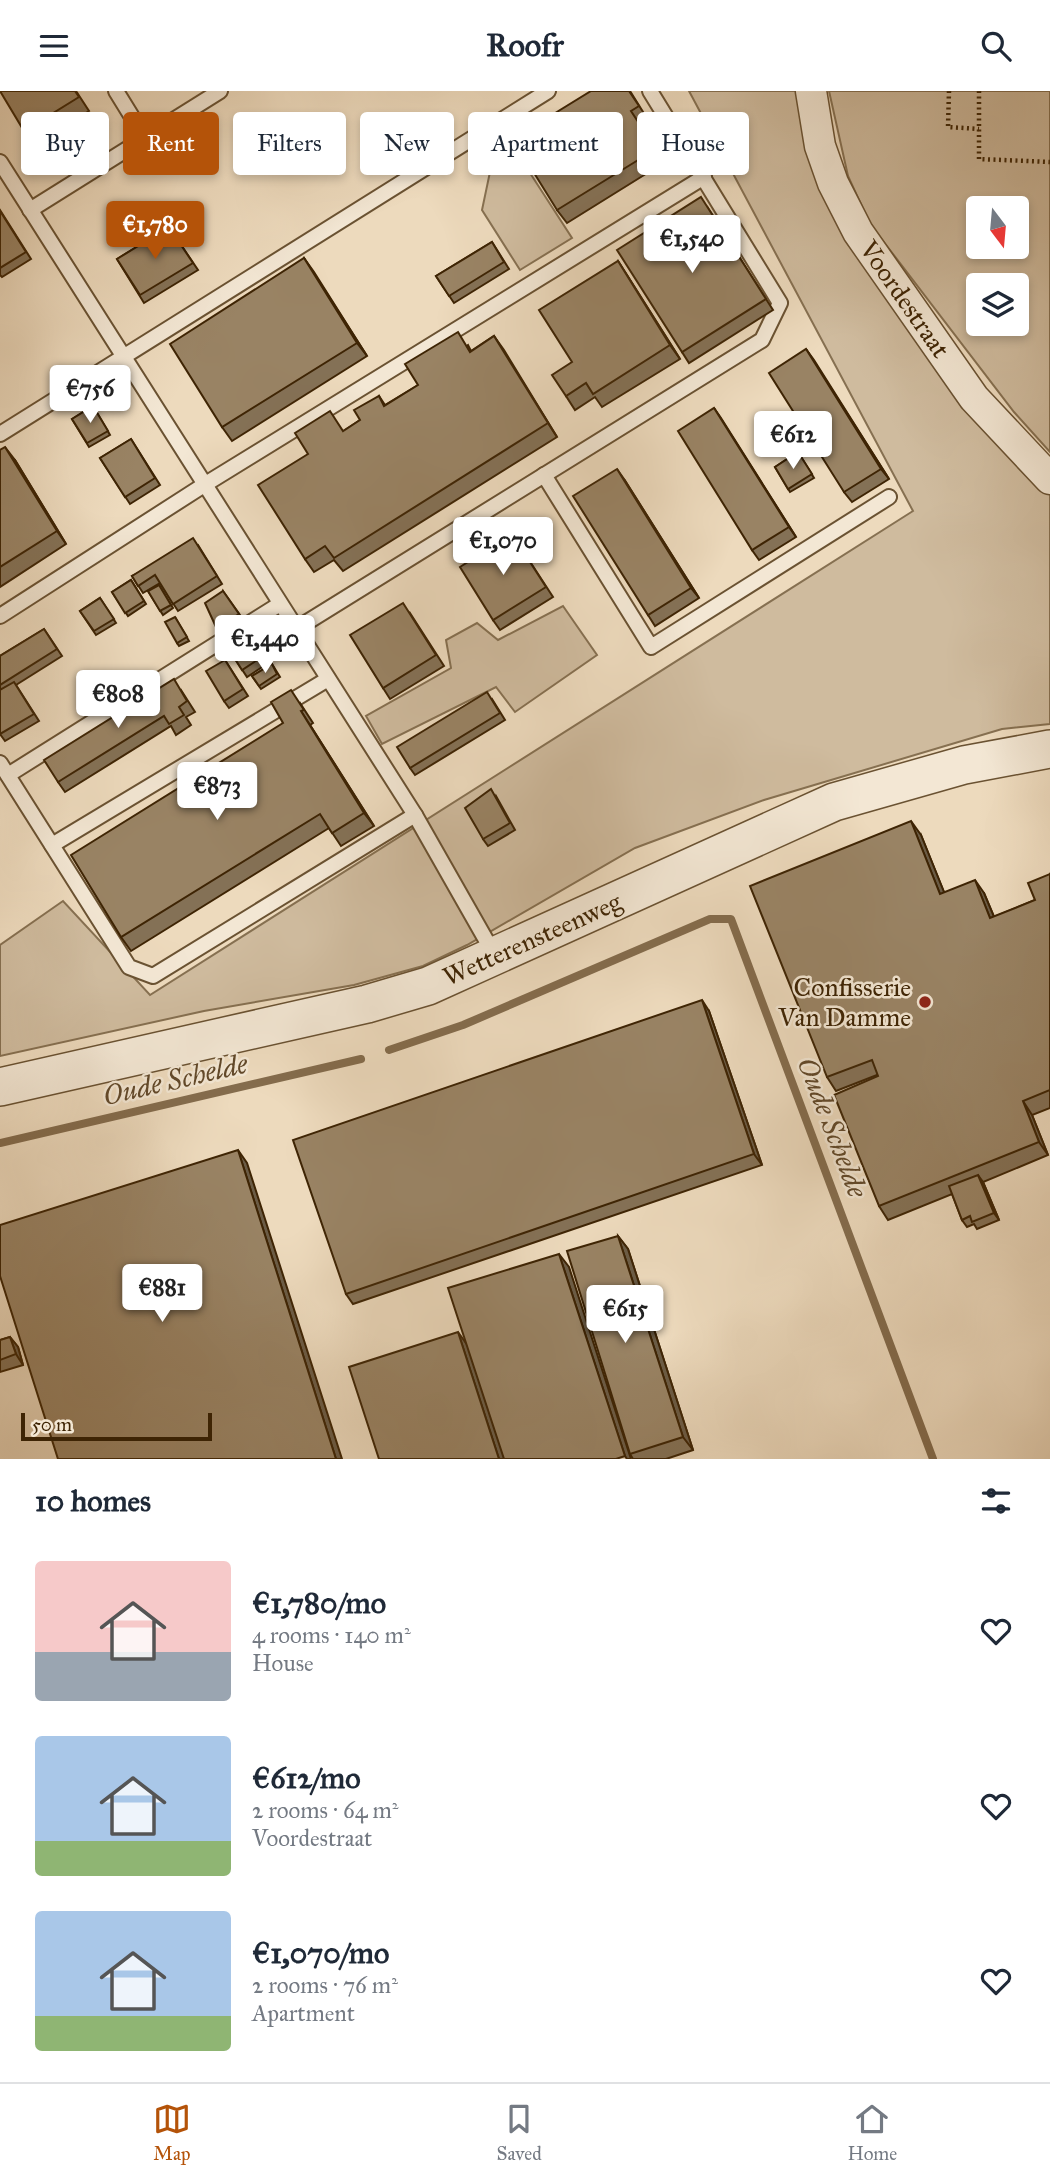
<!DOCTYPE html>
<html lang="en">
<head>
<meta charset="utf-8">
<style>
	:root { --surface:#fff; --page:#f6f6f7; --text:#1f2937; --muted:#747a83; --line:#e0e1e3; --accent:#b45309 }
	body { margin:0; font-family:"IM FELL Great Primer",serif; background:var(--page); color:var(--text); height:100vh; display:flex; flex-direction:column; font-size:26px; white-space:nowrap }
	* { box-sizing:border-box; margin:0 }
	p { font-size:23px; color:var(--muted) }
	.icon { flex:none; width:38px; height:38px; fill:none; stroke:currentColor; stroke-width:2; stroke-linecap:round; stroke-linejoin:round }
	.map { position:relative; height:1368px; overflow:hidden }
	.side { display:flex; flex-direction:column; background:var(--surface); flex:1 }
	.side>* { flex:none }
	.hud { position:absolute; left:21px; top:21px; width:1008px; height:63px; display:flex; gap:14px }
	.needle { width:46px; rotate:164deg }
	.buttons { position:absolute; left:966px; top:105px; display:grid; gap:14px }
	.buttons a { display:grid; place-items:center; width:63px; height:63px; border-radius:7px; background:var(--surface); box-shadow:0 4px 10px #0003; font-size:35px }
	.scale { position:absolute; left:21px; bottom:18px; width:191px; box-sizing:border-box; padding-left:7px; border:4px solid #3e2404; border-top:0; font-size:19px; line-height:24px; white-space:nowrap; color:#3e2404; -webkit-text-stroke:5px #f3e7d4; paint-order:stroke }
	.price { position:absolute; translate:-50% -60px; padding:0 16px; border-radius:7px; background:#fff; color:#222; font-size:23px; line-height:46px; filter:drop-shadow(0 2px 4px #0008) }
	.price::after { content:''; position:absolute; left:50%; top:42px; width:21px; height:16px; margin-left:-10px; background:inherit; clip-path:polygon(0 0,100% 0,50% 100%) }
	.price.active { background:var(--accent); color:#fff }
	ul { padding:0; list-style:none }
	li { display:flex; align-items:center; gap:21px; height:175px; padding:0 35px }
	li span { display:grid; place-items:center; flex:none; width:196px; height:140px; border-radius:7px; color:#555 }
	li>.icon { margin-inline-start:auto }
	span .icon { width:84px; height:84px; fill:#fffc; stroke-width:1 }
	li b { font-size:30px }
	h2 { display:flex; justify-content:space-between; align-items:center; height:84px; padding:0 35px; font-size:30px }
	.pill { padding:0 24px; border-radius:7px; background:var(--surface); box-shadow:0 4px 10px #0003; font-size:24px; line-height:63px }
	.pill.active { background:var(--accent); color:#fff }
	header { display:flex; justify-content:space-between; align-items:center; height:91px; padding:0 35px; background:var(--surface); font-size:32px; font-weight:700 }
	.tabs { display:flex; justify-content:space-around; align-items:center; height:98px; border-top:2px solid var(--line); background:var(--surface); font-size:19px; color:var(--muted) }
	.tabs a { display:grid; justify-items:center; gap:4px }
	.tabs .active { color:var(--accent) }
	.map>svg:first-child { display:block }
	.green { fill:#cfbb9e; stroke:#867051; stroke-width:2; fill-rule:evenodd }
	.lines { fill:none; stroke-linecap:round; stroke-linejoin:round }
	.stream { stroke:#846c4d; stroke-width:8 }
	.service-casing { stroke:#6a5232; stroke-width:18 }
	.minor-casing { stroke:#6a5232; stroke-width:33 }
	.tertiary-casing { stroke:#6a5232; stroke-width:40 }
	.path { stroke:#3e2404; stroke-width:4.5; stroke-dasharray:2 3.5; stroke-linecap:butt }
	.service { stroke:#f3e7d4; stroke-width:14 }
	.minor { stroke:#f3e7d4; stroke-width:30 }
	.tertiary { stroke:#f3e7d4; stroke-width:37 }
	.wall { fill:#847156; stroke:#3e2404; stroke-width:2 }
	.shaded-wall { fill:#6b5c46; stroke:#3e2404; stroke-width:2 }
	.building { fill:#998364; stroke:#3e2404; stroke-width:2 }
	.poi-dot { fill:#8f2418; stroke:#f3e7d4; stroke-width:2.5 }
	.labels { text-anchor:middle; stroke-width:5; stroke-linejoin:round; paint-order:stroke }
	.street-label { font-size:26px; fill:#3e2404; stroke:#f3e7d4 }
	.poi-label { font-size:26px; fill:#3e2404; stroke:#f3e7d4; text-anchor:end }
	.water-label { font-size:28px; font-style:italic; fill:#614829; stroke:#f3e7d4 }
</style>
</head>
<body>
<header><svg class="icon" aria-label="menu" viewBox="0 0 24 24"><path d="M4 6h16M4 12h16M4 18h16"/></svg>Roofr<svg class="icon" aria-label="search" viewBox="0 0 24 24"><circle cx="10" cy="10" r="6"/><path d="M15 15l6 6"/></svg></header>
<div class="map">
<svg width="1050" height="1368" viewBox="0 0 1050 1368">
	<rect width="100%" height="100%" fill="#eddabd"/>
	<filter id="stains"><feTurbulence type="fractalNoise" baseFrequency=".00286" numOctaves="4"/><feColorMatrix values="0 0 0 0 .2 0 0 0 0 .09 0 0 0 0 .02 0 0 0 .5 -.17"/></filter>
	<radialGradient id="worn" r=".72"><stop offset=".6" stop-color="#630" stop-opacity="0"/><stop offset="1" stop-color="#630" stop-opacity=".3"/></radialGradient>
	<!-- green -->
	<g class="green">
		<polygon points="689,0 802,0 808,58 1050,402 1050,633 1002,638 764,709 635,757 467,854 423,875 354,894 204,920 0,965 0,854 63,810 150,904 913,420"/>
		<path d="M829 0H1050V361L1014 321 870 133 848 85ZM978 117H1017V156H978ZM978 194H1017V233H978Z"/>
		<polygon points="508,48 572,147 520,179 482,119 495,57"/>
		<polygon points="563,515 597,564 515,621 496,596 382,653 366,625 451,577 446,549 477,532 498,549"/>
	</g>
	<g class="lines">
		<!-- stream -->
		<g class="stream">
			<polyline points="389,959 463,934 710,828 731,828 933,1368"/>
			<polyline points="0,1052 361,968"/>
		</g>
		<!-- service casing -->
		<g class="service-casing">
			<g id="service">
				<polyline points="116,0 145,47"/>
				<polyline points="0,71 415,724 494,863"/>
				<polyline points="30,119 220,0"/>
				<polyline points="0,343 548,0"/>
				<polyline points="544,384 651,556 889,406"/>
				<polyline points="0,525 204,394 704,86"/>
				<polyline points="296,538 762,249 780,212 650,0"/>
				<polyline points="0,672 129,876 153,885 415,724"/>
				<polyline points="8,684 280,513"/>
				<polyline points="52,754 328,588"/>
			</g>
		</g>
		<!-- minor casing -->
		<g class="minor-casing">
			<polyline id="minor" points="811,0 820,55 833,92 858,141 974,307 1050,388"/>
		</g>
		<!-- tertiary casing -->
		<g class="tertiary-casing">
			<polyline id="tertiary" points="0,996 367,913 428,895 834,711 964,674 1050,658"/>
		</g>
		<!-- path -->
		<g class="path">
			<polyline points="949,0 948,36 979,38"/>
			<polyline points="979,0 979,68 1050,71"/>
		</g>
		<!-- service -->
		<use href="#service" class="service"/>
		<!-- minor -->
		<use href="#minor" class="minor"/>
		<!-- tertiary -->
		<use href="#tertiary" class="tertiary"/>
	</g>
	<!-- wall -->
	<g class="wall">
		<polygon points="76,0 89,20 34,54 24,40"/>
		<polygon points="591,0 630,0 648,29 641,33 665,71 567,132 557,119"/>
		<polygon points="708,117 773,219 689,272 682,261"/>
		<polygon points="0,119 31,168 2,186 0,184"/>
		<polygon points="169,136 198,179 144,212 117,168"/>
		<polygon points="492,151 509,178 454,212 436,185"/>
		<polygon points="304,167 367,265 232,350 222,336"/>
		<polygon points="618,170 680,268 602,316 595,306 575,319 566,305 572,271"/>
		<polygon points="494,245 557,346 343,480 334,469 314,481 305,468 344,340 360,329 379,305 385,314 418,294 468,254 471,260"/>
		<polygon points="806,258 889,388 852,411 844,401"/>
		<polygon points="93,315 110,344 89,356 72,328"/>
		<polygon points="714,317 796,446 759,469 752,459"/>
		<polygon points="131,348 160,394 130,413 100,367"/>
		<polygon points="0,359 15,369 66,453 0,496"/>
		<polygon points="798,361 814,387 790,401 775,376"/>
		<polygon points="624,388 699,507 655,535 648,524"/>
		<polygon points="512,443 553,506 500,539 493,529"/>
		<polygon points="198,454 222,493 178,520 160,492 143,502 132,485"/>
		<polygon points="131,489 146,513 128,525 112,501"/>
		<polygon points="159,494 173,517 163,524 148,500"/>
		<polygon points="223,500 242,527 219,539 216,536"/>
		<polygon points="100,507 116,532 96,544 80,520"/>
		<polygon points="410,522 444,575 390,608 383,597"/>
		<polygon points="175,526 189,550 179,555 177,552"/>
		<polygon points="44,538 62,565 16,594 39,630 5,650 0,643 1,598 0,597 0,565"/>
		<polygon points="259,542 276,567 247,586 230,560"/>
		<polygon points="225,569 248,605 229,617 224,610"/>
		<polygon points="272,573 280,586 261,598 252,585"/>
		<polygon points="181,599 195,621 186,626 191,634 176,644 171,635 65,701 58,691"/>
		<polygon points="492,608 505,629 415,684 410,677"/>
		<polygon points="300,612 313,632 310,634 374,735 341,755 329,737 131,860 121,846 283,632"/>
		<polygon points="496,705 515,739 488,755 483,748"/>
		<polygon points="921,744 944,801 984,802 994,826 1035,809 1050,783 1050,1017 1032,1024 1048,1064 983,1091 999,1129 977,1138 974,1133 967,1136 962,1129 952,1103 888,1129 879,1115 877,984 836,1000 827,986"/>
		<polygon points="709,920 762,1074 353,1213 346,1203"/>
		<polygon points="618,1145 628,1158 693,1359 666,1368 633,1368 630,1363"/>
		<polygon points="10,1246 18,1256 23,1274 0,1281 0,1249"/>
	</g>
	<!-- shaded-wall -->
	<g class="shaded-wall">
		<polygon points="304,167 314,181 367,265 357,252"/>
		<polygon points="618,170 627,184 680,268 670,254"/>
		<polygon points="494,245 504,259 557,346 548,332"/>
		<polygon points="806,258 814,269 889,388 881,378"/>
		<polygon points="714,317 721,327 796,446 789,436"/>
		<polygon points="5,356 15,369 66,453 57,440"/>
		<polygon points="617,378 624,388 699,507 691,497"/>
		<polygon points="301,620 310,634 374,735 364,722"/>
		<polygon points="911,730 921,744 950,816 940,803"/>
		<polygon points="975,789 984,802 1000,840 990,827"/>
		<polygon points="702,909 709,920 762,1074 754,1063"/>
		<polygon points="1023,1010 1032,1024 1048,1064 1039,1051"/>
		<polygon points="238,1059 247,1072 342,1368 336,1368"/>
		<polygon points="978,1084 983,1091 999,1129 994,1122"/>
		<polygon points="618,1145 628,1158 693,1359 683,1346"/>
		<polygon points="559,1163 569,1176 631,1368 627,1368 625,1365"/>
		<polygon points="458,1241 468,1255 505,1368 499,1368"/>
		<polygon points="10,1246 18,1256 23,1274 16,1263"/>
	</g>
	<!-- building -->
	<g class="building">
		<polygon points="0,0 75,0 79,6 24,40"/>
		<polygon points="591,0 629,0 639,15 631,20 656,58 557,119 513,48"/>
		<polygon points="701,106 766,208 682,261 617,159"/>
		<polygon points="0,120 26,161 0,177"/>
		<polygon points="169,136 193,172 140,204 117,168"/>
		<polygon points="492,151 504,171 449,205 436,185"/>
		<polygon points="304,167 357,252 222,336 170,253"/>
		<polygon points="618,170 670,254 593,303 586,292 566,305 552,284 572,271 539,219"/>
		<polygon points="458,241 470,261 494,245 548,332 334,467 325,455 305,468 258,394 308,363 295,342 330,320 343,340 360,329 354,319 379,305 384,315 418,294 405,273"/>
		<polygon points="806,258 881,378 844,401 769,282"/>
		<polygon points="93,315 108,340 87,352 72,328"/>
		<polygon points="714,317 789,436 752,459 678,340"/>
		<polygon points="131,348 155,387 125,406 100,367"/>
		<polygon points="5,356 57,440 0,476 0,359"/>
		<polygon points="798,361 812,383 788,398 775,376"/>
		<polygon points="617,378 691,497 648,524 573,405"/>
		<polygon points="512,443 546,496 493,529 460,476"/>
		<polygon points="193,447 217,485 173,513 155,484 138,495 132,485"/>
		<polygon points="131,489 144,510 125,522 112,501"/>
		<polygon points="159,494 171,514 160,520 148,500"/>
		<polygon points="223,500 239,523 216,536 205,512"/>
		<polygon points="100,507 114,528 94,540 80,520"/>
		<polygon points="403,512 436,564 383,597 350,544"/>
		<polygon points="175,526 187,546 177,552 165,531"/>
		<polygon points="44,538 57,558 0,594 0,565"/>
		<polygon points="259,542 271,560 242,579 230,560"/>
		<polygon points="225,569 243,598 224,610 206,580"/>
		<polygon points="272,573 277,583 259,595 252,585"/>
		<polygon points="174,588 187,610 179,616 184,624 169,633 164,625 58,691 44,669"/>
		<polygon points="14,591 34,623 0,643 0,599"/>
		<polygon points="291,599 304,619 301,620 364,722 332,742 320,723 121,846 71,764 283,632 271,611"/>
		<polygon points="487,601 500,622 410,677 397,656"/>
		<polygon points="491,698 510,732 483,748 465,717"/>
		<polygon points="911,730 940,803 975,789 990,827 1035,809 1028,792 1050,783 1050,999 1023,1010 1039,1051 879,1115 834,1004 878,985 872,969 827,986 750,795"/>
		<polygon points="702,909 754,1063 346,1203 293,1049"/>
		<polygon points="238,1059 336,1368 58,1368 0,1185 0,1134"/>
		<polygon points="978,1084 994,1122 972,1131 970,1125 962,1129 949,1095"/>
		<polygon points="618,1145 683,1346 630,1363 567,1160"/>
		<polygon points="559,1163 625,1365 616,1368 504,1368 448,1197"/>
		<polygon points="458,1241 499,1368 379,1368 349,1276"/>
		<polygon points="10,1246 16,1263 0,1269 0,1249"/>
	</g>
	<!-- markers -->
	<circle class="poi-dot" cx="925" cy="911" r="7"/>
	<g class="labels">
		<!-- street labels -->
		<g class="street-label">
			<text transform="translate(905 208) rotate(55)" y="9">Voordestraat</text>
			<text transform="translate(532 848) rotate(-24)" y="9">Wetterensteenweg</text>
		</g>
		<!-- poi labels -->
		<g class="poi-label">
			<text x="911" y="905">Confisserie<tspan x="911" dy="30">Van Damme</tspan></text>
		</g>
		<!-- water labels -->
		<g class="water-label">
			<text transform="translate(175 988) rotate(-13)" y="10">Oude Schelde</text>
			<text transform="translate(833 1036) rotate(69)" y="10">Oude Schelde</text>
		</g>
	</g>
	<rect width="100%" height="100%" filter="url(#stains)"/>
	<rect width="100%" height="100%" fill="url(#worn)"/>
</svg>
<div class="buttons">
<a><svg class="needle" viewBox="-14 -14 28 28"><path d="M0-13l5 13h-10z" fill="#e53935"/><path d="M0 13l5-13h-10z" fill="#747a83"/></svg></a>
<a><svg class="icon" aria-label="layers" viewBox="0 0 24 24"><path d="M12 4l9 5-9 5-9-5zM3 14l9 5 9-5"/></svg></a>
</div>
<div class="scale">50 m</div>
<b class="price active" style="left:155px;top:170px">€1,780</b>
<b class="price" style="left:692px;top:184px">€1,540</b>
<b class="price" style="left:90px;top:334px">€756</b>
<b class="price" style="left:793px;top:380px">€612</b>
<b class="price" style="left:503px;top:486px">€1,070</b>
<b class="price" style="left:265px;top:584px">€1,440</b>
<b class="price" style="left:118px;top:639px">€808</b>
<b class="price" style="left:217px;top:731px">€873</b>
<b class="price" style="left:162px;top:1233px">€881</b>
<b class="price" style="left:625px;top:1254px">€615</b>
<div class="hud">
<a class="pill">Buy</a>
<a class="pill active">Rent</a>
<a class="pill">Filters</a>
<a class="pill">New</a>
<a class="pill">Apartment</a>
<a class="pill">House</a>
</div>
</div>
<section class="side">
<h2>10 homes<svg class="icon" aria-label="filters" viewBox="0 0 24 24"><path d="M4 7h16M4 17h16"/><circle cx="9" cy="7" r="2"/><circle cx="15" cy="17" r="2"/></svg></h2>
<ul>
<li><span style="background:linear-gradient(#f6c9c9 65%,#9aa5b1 0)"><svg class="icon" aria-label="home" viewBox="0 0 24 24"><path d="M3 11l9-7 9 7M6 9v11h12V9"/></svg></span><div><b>€1,780/mo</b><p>4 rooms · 140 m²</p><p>House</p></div><svg class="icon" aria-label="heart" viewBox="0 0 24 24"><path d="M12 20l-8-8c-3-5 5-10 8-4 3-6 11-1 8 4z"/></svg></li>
<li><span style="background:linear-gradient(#a9c7e8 75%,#8fb573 0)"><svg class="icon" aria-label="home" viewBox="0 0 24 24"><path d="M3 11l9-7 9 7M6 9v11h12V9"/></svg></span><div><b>€612/mo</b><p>2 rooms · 64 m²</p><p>Voordestraat</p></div><svg class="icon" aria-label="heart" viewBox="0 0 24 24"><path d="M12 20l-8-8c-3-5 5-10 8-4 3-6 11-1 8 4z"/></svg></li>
<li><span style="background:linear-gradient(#a9c7e8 75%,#8fb573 0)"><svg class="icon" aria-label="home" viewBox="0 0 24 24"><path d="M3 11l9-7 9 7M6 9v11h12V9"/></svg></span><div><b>€1,070/mo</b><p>2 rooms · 76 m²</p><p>Apartment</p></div><svg class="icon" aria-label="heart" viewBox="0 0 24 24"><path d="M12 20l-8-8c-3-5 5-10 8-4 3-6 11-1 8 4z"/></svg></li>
</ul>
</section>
<nav class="tabs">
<a class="active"><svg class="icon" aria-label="map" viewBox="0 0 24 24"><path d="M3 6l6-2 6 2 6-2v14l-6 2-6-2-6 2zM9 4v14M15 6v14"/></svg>Map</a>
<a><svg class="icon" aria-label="saved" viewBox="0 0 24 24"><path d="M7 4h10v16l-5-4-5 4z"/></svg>Saved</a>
<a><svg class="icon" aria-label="home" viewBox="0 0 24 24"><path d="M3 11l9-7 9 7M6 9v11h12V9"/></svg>Home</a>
</nav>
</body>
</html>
